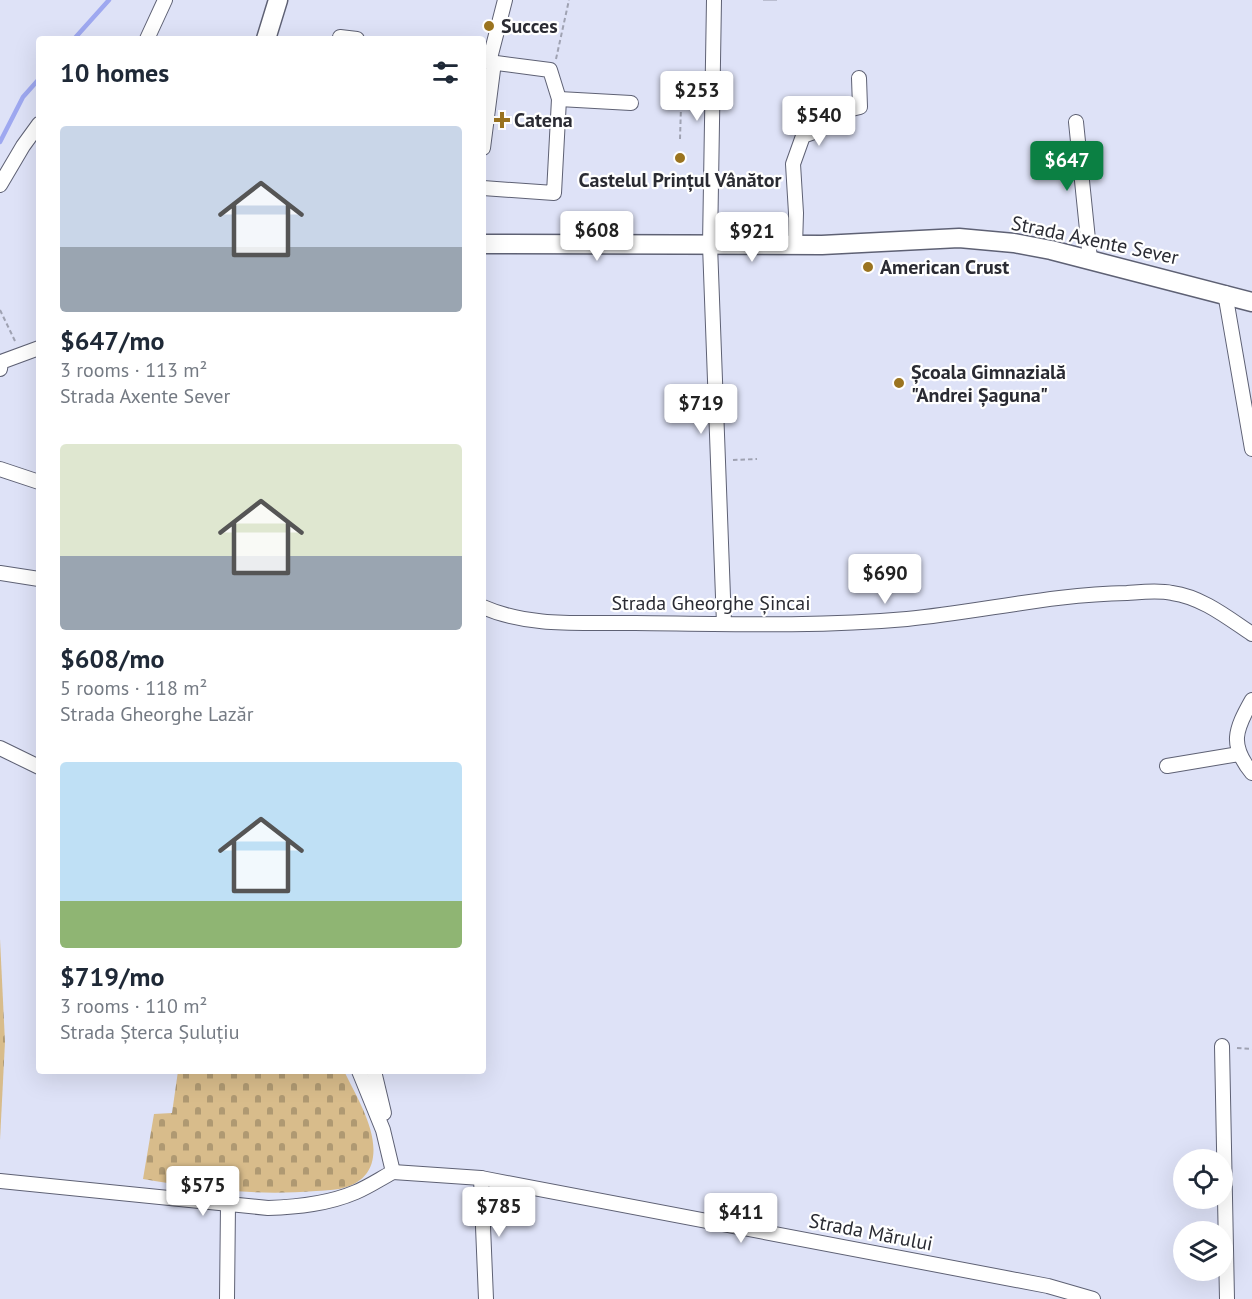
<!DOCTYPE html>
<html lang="en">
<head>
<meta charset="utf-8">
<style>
	:root { --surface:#fff; --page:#f2f2f3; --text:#1f2937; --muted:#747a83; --accent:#0b8043 }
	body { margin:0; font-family:"PT Sans",sans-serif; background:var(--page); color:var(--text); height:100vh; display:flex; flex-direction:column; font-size:22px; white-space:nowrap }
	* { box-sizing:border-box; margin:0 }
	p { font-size:20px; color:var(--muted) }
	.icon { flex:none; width:33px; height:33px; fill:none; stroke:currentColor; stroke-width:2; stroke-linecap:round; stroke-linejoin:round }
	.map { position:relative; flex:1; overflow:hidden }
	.details { position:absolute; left:36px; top:36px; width:450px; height:1038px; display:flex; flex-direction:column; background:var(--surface); border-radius:6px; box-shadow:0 6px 24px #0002 }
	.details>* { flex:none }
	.fabs { position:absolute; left:1173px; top:1149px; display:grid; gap:12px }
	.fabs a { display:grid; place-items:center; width:60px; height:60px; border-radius:50%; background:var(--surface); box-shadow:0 6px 24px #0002; font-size:30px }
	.price { position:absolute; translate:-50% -51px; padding:0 14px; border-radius:6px; background:#fff; color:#222; font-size:20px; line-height:39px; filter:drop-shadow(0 2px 3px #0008) }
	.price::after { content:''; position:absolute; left:50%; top:36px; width:18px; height:14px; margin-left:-9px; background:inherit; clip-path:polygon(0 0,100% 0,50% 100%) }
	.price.current { background:var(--accent); color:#fff }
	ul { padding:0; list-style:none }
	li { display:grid; align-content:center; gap:12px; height:318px; padding:0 24px }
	li span { display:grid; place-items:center; height:186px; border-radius:6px; color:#555 }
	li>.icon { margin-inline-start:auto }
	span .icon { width:108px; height:108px; fill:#fffc; stroke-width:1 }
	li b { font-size:26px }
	h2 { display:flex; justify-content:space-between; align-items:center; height:72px; padding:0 24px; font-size:26px }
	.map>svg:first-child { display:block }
	.cemetery { fill:url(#cemetery-stones) }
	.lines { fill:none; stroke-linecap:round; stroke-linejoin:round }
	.stream { stroke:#9ea8f0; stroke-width:4.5 }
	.minor-tunnel { stroke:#babdd0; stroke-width:14; stroke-dasharray:14 7; stroke-linecap:butt }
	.minor-casing { stroke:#5e6174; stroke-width:16 }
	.major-casing { stroke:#5e6174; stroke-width:21 }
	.path { stroke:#9fa2b2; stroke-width:2; stroke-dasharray:4.5 3; stroke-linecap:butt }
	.minor { stroke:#fff; stroke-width:14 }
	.major { stroke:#fff; stroke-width:18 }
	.poi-dot { fill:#9b7420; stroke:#fff; stroke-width:2 }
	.labels { text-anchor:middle; stroke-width:4.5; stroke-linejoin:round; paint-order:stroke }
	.poi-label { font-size:20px; font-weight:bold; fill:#2a2b33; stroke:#fff; text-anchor:start }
	.street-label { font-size:20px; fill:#2a2b33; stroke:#fff }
</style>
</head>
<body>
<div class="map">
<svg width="1252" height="1299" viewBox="0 0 1252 1299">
	<defs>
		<pattern id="cemetery-stones" width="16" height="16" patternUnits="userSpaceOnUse" patternTransform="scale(1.5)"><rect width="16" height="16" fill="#d8bc8b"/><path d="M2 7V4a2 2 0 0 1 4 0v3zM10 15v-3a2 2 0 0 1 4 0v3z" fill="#af9972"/></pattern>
	</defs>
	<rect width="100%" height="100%" fill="#dee2f7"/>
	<!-- cemetery -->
	<g class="cemetery">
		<polygon points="0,939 5,1042 0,1140"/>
		<path d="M178 1071H344C356 1096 377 1129 373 1157 372 1166 367 1175 360 1180 348 1190 331 1190 316 1191 253 1196 204 1189 143 1179L154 1114 172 1113Z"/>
	</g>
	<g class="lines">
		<!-- stream -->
		<g class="stream">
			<polyline points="74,39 109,0"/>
			<polyline points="0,142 23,97 39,79"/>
		</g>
		<!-- minor-tunnel -->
		<polyline class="minor-tunnel" points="770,1 770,0"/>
		<!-- minor casing -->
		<g class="minor-casing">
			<g id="minor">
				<polyline points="714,0 710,245 724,624"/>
				<polyline points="340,37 357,39"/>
				<polyline points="147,39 165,0"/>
				<polyline points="559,99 631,103"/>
				<polyline points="1076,122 1090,259"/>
				<polyline points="483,148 494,62"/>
				<polyline points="0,185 23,146 39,124"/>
				<polyline points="483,188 554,193 559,99 550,70 489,62 505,0"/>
				<polyline points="795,246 796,213 793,164 803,136 820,130 825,123 839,112 860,107 859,78"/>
				<polyline points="1225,293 1252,449"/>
				<polyline points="0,369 1,362 39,348"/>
				<polyline points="0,469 39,482"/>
				<polyline points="0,573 39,579"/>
				<path d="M483 607C530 628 585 622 635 623 725 624 817 627 907 619 980 612 1053 594 1127 593 1142 592 1158 590 1172 593 1202 597 1228 618 1252 634"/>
				<path d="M1252 700C1235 730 1229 745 1252 773"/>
				<polyline points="0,748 39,767"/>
				<polyline points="1167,766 1239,754"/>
				<polyline points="1222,1046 1227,1299"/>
				<polyline points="359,1071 383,1130 393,1172"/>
				<polyline points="374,1071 384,1113"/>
				<polyline points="393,1172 481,1178 1048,1286 1093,1299"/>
				<polyline points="481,1178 486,1299"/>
				<path d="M0 1181 268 1208C298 1207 328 1204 356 1192 368 1187 380 1179 393 1172"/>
				<polyline points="227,1299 228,1204"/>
			</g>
		</g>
		<!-- major casing -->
		<g class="major-casing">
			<g id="major">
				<polyline points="266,39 278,0"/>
				<polyline points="483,244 822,245 959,238 1014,243 1051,250 1252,302"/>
			</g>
		</g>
		<!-- path -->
		<g class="path">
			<polyline points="556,59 569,0"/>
			<polyline points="680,139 681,106 688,106 689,74"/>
			<polyline points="0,310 15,341"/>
			<polyline points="733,460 757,459"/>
			<polyline points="1237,1048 1252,1049"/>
		</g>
		<!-- minor -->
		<use href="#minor" class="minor"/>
		<!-- major -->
		<use href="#major" class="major"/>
	</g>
	<!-- markers -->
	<g class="poi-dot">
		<circle cx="489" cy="26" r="6"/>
		<path d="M499 111h6v6h6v6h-6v6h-6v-6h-6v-6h6z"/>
		<circle cx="680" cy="158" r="6"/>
		<circle cx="868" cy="267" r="6"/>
		<circle cx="899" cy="383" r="6"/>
	</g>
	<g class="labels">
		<!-- poi labels -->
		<g class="poi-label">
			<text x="501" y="33">Succes</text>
			<text x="514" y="127">Catena</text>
			<text x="680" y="187" text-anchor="middle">Castelul Prințul Vânător</text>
			<text x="880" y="274">American Crust</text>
			<text x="911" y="379">Școala Gimnazială<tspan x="911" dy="23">"Andrei Șaguna"</tspan></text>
		</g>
		<!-- street labels -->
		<g class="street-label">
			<text transform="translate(1095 240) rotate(12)" y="7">Strada Axente Sever</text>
			<text x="711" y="610">Strada Gheorghe Șincai</text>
			<text transform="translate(871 1232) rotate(11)" y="7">Strada Mărului</text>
		</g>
	</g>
</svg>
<div class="fabs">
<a><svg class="icon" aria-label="locate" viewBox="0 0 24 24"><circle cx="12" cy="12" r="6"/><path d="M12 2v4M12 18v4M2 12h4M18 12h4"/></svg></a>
<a><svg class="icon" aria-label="layers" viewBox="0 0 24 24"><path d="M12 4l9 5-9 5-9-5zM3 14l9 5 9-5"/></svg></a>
</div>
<b class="price" style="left:697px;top:122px">$253</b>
<b class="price" style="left:819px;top:147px">$540</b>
<b class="price current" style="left:1067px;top:192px">$647</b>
<b class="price" style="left:597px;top:262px">$608</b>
<b class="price" style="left:752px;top:263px">$921</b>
<b class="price" style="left:701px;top:435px">$719</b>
<b class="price" style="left:885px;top:605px">$690</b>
<b class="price" style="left:203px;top:1217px">$575</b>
<b class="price" style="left:499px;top:1238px">$785</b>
<b class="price" style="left:741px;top:1244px">$411</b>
<section class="details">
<h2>10 homes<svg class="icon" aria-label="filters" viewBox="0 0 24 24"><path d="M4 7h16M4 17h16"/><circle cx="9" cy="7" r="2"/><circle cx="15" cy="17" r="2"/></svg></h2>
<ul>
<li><span style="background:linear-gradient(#c9d6e8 65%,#9aa5b1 0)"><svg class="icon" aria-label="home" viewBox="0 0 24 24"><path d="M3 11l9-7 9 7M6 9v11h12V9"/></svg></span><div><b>$647/mo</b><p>3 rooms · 113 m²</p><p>Strada Axente Sever</p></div></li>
<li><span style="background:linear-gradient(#dfe7d0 60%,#9aa5b1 0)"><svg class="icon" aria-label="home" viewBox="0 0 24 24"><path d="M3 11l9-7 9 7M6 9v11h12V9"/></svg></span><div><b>$608/mo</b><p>5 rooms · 118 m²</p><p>Strada Gheorghe Lazăr</p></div></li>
<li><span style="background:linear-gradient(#bfe0f5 75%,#8fb573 0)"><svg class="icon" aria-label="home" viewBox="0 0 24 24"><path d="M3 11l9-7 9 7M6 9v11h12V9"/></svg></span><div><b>$719/mo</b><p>3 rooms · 110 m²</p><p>Strada Șterca Șuluțiu</p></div></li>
</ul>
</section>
</div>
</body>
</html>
